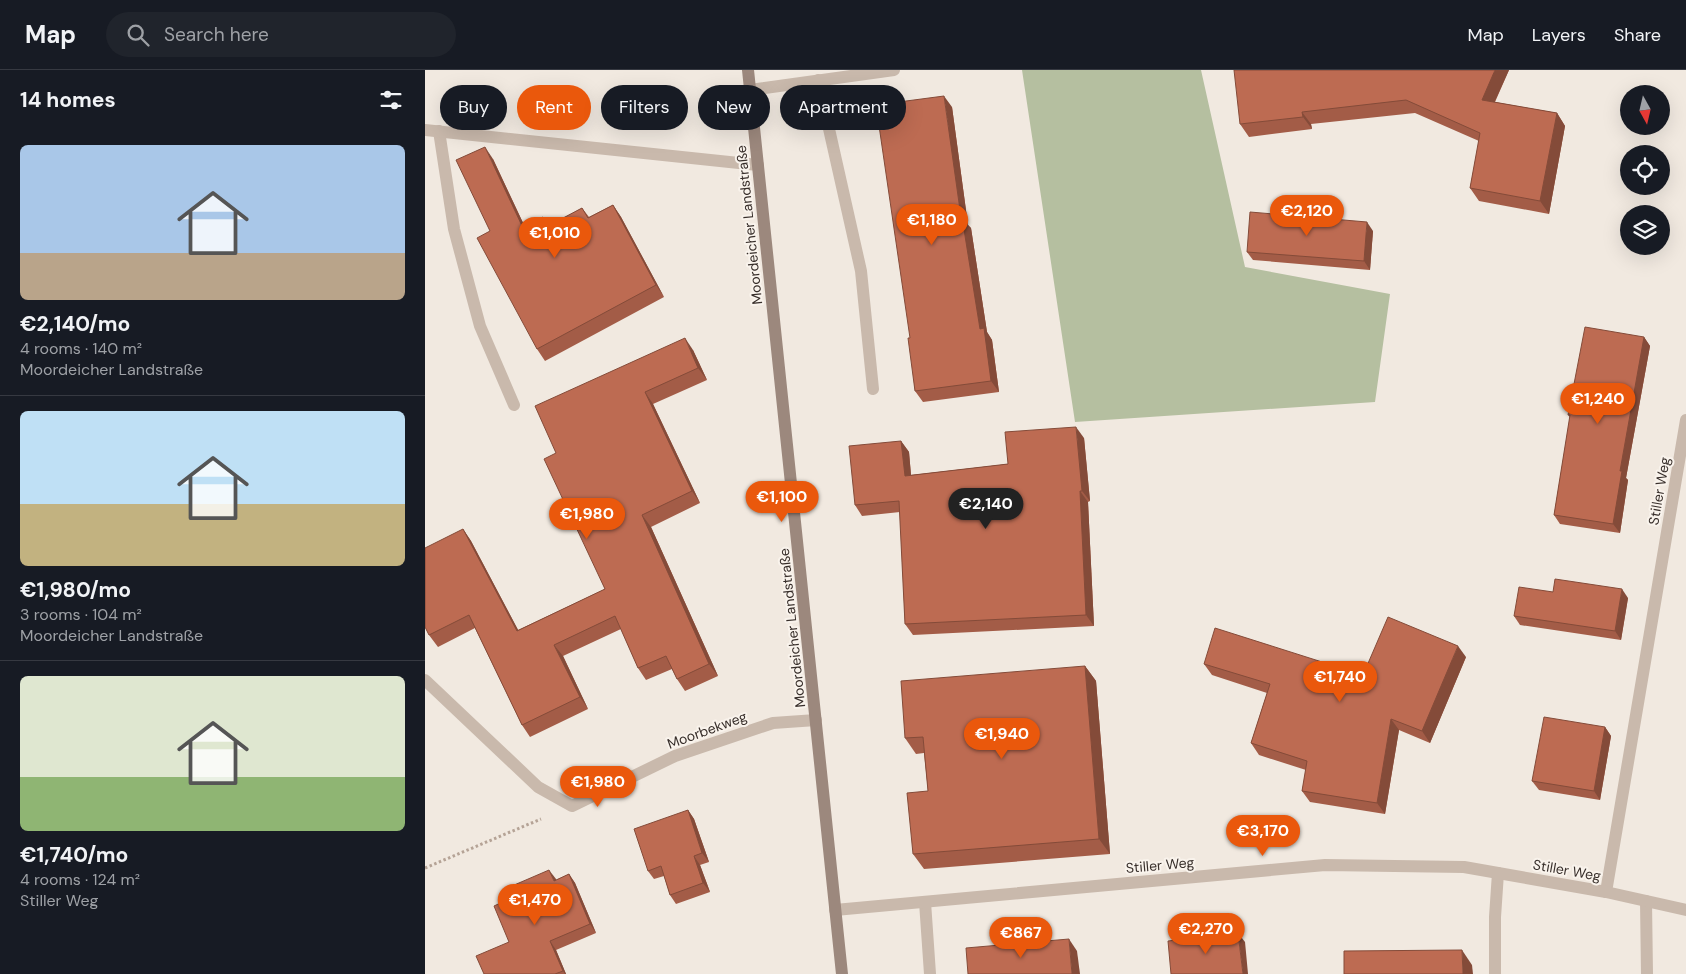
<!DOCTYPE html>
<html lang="en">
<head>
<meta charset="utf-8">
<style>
	:root { --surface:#171b24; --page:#20242c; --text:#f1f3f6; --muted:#9ea1a6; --line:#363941; --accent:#ea580c }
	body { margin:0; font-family:"DM Sans",sans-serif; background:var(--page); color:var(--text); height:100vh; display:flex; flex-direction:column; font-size:19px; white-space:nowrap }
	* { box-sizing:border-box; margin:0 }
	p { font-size:16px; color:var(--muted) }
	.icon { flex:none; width:28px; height:28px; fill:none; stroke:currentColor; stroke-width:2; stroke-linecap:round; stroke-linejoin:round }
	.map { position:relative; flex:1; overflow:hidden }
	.sheet { display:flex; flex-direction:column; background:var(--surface); width:425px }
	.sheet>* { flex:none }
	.guide { position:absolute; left:15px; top:15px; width:475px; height:45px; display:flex; gap:10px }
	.needle { width:32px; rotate:172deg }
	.buttons { position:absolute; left:1195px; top:15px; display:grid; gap:10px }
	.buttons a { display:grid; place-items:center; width:50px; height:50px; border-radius:50%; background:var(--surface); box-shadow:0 5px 20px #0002; font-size:25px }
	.price { position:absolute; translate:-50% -42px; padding:0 11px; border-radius:18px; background:var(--accent); color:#fff; font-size:16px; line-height:32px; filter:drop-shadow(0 1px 2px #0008) }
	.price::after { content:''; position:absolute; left:50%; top:30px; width:15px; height:11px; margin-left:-8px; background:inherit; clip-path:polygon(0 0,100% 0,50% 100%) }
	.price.current { background:#222; color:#fff }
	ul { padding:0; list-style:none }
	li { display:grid; align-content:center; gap:10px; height:265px; padding:0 20px }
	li+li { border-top:1px solid var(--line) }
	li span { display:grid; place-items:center; height:155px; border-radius:8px; color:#555 }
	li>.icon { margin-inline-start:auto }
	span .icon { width:90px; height:90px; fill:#fffc; stroke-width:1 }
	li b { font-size:21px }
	h2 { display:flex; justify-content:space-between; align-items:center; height:60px; padding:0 20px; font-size:21px }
	.tag { padding:0 18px; border-radius:22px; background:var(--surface); box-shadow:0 5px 20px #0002; font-size:18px; line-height:45px }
	.tag.current { background:var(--accent); color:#fff }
	header { display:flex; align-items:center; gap:30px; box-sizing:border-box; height:70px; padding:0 25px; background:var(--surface); border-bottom:1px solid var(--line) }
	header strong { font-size:24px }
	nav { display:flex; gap:28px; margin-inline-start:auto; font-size:18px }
	.search { width:350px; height:45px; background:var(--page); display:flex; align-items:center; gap:12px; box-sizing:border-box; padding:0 18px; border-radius:28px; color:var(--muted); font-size:19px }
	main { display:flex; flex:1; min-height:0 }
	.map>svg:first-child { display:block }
	.green { fill:#b5bfa0 }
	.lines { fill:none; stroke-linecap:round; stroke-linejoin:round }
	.path { stroke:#b5a396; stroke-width:3; stroke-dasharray:2.5 2.5; stroke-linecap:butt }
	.service { stroke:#c9b9ac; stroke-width:12 }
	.minor { stroke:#c9b9ac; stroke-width:12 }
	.secondary { stroke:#9c887d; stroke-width:12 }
	.wall { fill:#a35c47 }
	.shaded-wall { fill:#844b39 }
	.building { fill:#bd6b52; stroke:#844b39 }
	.labels { text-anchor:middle; stroke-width:4; stroke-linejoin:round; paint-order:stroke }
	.street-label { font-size:14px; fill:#372e2a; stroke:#f9f3ec }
</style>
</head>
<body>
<header>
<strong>Map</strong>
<div class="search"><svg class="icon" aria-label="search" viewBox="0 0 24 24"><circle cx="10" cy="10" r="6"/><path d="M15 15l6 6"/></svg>Search here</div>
<nav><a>Map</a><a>Layers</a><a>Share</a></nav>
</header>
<main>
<section class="sheet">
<h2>14 homes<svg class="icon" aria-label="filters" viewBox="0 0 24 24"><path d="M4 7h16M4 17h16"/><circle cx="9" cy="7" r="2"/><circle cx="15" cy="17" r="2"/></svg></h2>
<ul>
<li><span style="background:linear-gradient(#a9c7e8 70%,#b9a48a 0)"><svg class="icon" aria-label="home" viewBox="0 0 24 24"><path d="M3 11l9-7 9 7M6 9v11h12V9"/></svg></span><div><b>€2,140/mo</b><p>4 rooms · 140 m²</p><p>Moordeicher Landstraße</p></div></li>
<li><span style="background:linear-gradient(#bfe0f5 60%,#c2b280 0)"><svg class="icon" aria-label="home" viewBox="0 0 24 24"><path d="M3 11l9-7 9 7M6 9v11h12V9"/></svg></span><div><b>€1,980/mo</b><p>3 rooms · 104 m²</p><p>Moordeicher Landstraße</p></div></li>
<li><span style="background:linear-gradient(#dfe7d0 65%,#8fb573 0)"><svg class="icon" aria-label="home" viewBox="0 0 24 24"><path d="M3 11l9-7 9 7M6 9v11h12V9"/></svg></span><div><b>€1,740/mo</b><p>4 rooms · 124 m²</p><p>Stiller Weg</p></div></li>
</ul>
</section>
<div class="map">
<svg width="1261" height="904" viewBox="0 0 1261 904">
	<rect width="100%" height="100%" fill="#f1e9e0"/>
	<!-- green -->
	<polygon class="green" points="597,0 776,0 820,197 965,224 950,332 650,352"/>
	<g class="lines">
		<!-- path -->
		<polyline class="path" points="0,798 116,749"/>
		<!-- service -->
		<g class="service">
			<polyline points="393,10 436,201 448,319"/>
			<polyline points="325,20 469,0"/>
			<polyline points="14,61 29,159 55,256 89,335"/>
			<polyline points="1221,831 1222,904"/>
			<polyline points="500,832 505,904"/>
			<polyline points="1070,904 1070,847 1073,803"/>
		</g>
		<!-- minor -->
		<g class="minor">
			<polyline points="0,60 333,95"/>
			<polyline points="0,610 113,717 147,736 250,686 348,653 391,650"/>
			<polyline points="1181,822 1261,350"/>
			<polyline points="410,840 900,795 1039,797 1181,822 1261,840"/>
		</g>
		<!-- secondary -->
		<polyline class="secondary" points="323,0 417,904"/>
	</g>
	<!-- wall -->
	<g class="wall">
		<polygon points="1084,0 1070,32 1132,43 1140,56 1124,144 1054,131 1045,118 1054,71 990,43 886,54 887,59 824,67 815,54"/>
		<polygon points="527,37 543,155 546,158 562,262 567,270 574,322 498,332 490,321 485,268"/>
		<polygon points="68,89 100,157 118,147 124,156 157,138 164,147 188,135 196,147 239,227 120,291 112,279 65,161"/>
		<polygon points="948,161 945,200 828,190 822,182"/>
		<polygon points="1219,267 1225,276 1201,408 1203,410 1195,463 1135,454 1129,445 1145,347 1143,345"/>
		<polygon points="268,280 282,310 228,334 275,433 226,457 293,606 260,621 252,609 247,599 221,610 213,598 196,559 138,586 163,639 105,667 97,655 50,558 13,577 4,565 38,459 46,471 93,560 180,519 131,383"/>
		<polygon points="659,368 665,431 663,432 669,556 488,565 480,554 475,442 437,446 430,435 476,371 484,382 486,405 583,394"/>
		<polygon points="1128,522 1203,528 1196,570 1095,555 1089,546"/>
		<polygon points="1041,587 1005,673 974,660 960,744 885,732 877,721 881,700 834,685 826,673 842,623 787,605 779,594 938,605"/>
		<polygon points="660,596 671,611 685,784 499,799 488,784 503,721 499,683 491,684 480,668"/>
		<polygon points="1180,657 1186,666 1175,730 1114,720 1107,711"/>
		<polygon points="263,740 269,749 284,792 275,795 285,822 251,834 245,825 239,806 229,809 223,801"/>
		<polygon points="144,804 150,813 171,863 131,880 141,904 59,904 84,872 131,809 131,810"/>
	</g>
	<!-- shaded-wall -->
	<g class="shaded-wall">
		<polygon points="1070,0 1084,0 1065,42 1057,30"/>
		<polygon points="519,26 527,37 543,155 546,158 562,262 567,270 574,322 566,311 555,259 536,147"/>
		<polygon points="877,42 886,54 887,59 878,47"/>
		<polygon points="1132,43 1140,56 1124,144 1115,131"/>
		<polygon points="60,77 68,89 106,170 98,158"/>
		<polygon points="188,135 196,147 239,227 231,215"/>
		<polygon points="942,152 948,161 945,200 939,191"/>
		<polygon points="1219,267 1225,276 1201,408 1203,410 1195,463 1188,454 1195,401"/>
		<polygon points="260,268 268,280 282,310 273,298"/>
		<polygon points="220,322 228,334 275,433 267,421"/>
		<polygon points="651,357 659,368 665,431 657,421"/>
		<polygon points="476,371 484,382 487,417 480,406"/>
		<polygon points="655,421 663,432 669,556 661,545"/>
		<polygon points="217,445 226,457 293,606 284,594"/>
		<polygon points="38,459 46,471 100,573 92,561"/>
		<polygon points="1197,519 1203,528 1196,570 1190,561"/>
		<polygon points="129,575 138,586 163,639 155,627"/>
		<polygon points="1033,576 1041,587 1005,673 997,661"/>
		<polygon points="660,596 671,611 685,784 674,769"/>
		<polygon points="966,649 974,660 960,744 952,733"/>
		<polygon points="1180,657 1186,666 1175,730 1169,721"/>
		<polygon points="263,740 269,749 284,792 277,783"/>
		<polygon points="269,786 275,795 285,822 278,813"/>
		<polygon points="124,800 131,809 135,820 129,811"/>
		<polygon points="144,804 150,813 171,863 165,854"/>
		<polygon points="813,863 820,872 823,904 818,904"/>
		<polygon points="644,869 652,881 655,904 647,904"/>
		<polygon points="125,871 131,880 141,904 140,904 138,901"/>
		<polygon points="1037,880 1047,895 1048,904 1038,904"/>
	</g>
	<!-- building -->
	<g class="building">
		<polygon points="809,0 1070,0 1057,30 1132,43 1115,131 1045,118 1055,63 981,30 877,42 878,47 815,54"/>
		<polygon points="519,26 536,147 537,147 555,259 559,258 566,311 490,321 483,268 485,268 451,35"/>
		<polygon points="60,77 98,158 118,147 123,156 157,138 163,148 188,135 231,215 112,279 52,168 65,161 31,90"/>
		<polygon points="825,142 942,152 939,191 822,182"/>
		<polygon points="1160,257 1219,267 1195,401 1197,401 1188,454 1129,445 1145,345 1143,345"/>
		<polygon points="260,268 273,298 220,322 267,421 217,445 284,594 252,609 241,586 213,598 190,546 129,575 155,627 97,655 44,545 4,565 0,557 0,478 38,459 92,561 180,519 119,389 131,383 110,336"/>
		<polygon points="651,357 657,421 655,421 661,545 480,554 474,431 430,435 424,376 476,371 480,406 583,394 580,362"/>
		<polygon points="1130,509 1197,519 1190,561 1089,546 1094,517 1128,522"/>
		<polygon points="963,547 1033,576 997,661 966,649 952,733 877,721 882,691 826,673 845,614 779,594 790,558 938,605"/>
		<polygon points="660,596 674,769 488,784 482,723 503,721 498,667 480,668 476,611"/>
		<polygon points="1119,647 1180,657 1169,721 1107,711"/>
		<polygon points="263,740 277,783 269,786 278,813 245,825 236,796 223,801 209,759"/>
		<polygon points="124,800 129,811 144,804 165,854 125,871 138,901 130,904 59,904 51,886 84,872 69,836 84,829 80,819"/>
		<polygon points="813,863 818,904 746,904 743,871"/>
		<polygon points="644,869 647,904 543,904 541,878"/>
		<polygon points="1037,880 1038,904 919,904 919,881"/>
	</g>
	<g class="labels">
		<!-- street labels -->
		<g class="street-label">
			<text transform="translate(324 155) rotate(-96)" y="5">Moordeicher Landstraße</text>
			<text transform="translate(1234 421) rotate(-80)" y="5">Stiller Weg</text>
			<text transform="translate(367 558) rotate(-96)" y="5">Moordeicher Landstraße</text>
			<text transform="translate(282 660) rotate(-20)" y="5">Moorbekweg</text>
			<text transform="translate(735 795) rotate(-5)" y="5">Stiller Weg</text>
			<text transform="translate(1142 800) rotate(10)" y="5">Stiller Weg</text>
		</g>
	</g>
</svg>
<div class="buttons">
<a><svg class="needle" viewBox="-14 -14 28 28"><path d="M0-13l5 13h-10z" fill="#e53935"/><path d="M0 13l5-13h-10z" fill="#9ea1a6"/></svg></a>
<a><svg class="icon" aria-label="locate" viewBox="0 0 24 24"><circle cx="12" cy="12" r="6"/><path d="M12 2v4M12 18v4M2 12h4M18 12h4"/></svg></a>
<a><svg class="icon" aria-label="layers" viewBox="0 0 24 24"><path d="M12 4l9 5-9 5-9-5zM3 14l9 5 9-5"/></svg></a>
</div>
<b class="price" style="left:882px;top:167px">€2,120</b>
<b class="price" style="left:507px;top:176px">€1,180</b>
<b class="price" style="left:130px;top:189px">€1,010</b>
<b class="price" style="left:1173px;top:355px">€1,240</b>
<b class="price" style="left:357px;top:453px">€1,100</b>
<b class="price current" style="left:561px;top:460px">€2,140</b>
<b class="price" style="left:162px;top:470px">€1,980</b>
<b class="price" style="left:915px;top:633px">€1,740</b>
<b class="price" style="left:577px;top:690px">€1,940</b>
<b class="price" style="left:173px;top:738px">€1,980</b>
<b class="price" style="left:838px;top:787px">€3,170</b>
<b class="price" style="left:110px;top:856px">€1,470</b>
<b class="price" style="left:781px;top:885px">€2,270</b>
<b class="price" style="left:596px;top:889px">€867</b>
<div class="guide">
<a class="tag">Buy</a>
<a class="tag current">Rent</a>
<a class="tag">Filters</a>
<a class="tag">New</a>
<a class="tag">Apartment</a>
</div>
</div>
</main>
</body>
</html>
